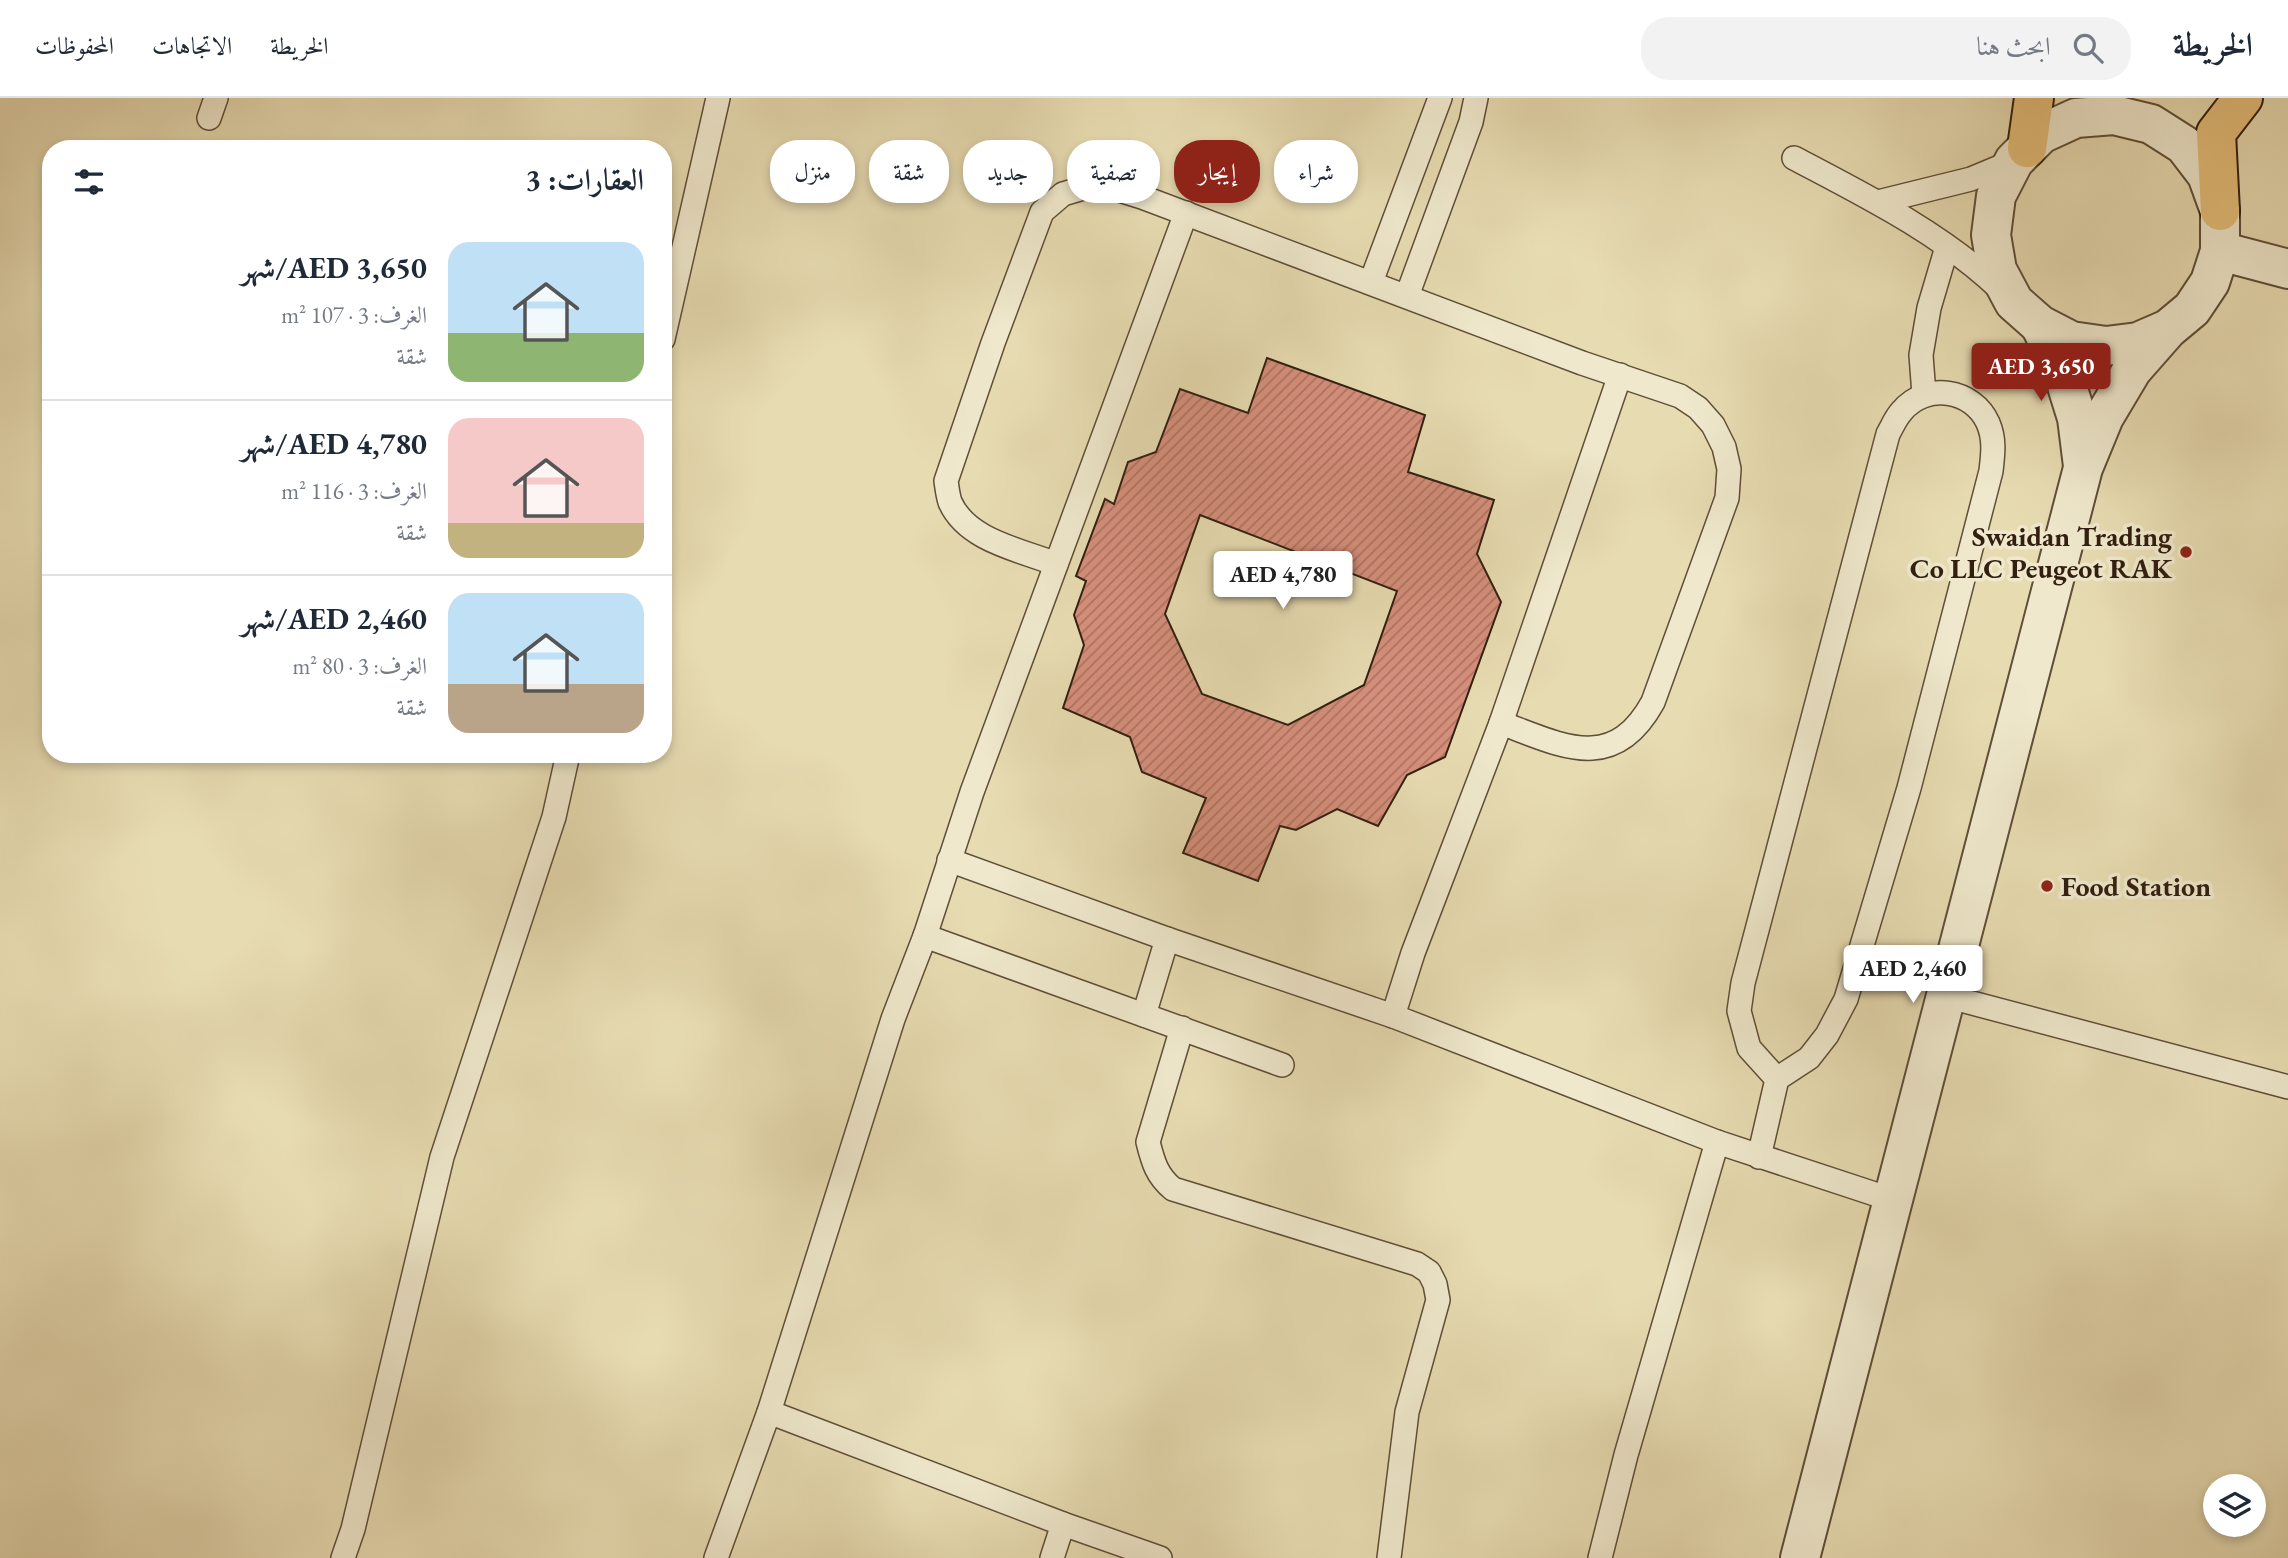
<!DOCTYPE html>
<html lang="ar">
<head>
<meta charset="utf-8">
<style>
	:root { --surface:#fff; --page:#f2f2f3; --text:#1f2937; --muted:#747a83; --line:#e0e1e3; --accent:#8f2418 }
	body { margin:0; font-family:"EB Garamond",Amiri,serif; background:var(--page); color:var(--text); direction:rtl; height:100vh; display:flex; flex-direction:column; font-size:26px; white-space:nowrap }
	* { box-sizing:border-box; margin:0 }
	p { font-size:23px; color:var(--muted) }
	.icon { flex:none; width:38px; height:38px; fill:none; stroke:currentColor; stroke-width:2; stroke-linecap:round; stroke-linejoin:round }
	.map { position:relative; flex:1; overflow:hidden; direction:ltr }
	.sheet { position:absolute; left:42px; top:42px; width:630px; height:623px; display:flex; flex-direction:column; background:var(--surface); border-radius:28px; box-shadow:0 4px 10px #0003; direction:rtl }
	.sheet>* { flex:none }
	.top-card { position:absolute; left:693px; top:42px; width:665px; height:63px; direction:rtl; display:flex; gap:14px }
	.fabs { position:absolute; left:2203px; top:1376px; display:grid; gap:14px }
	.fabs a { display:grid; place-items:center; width:63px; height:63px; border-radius:50%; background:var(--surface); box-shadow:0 4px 10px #0003; font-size:35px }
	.price { position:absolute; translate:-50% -60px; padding:0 16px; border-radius:7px; background:#fff; color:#222; font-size:23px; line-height:46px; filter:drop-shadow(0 2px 4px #0008) }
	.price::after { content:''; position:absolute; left:50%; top:42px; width:21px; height:16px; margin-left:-10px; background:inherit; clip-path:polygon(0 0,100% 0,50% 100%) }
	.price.selected { background:var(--accent); color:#fff }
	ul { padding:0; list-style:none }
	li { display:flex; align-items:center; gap:21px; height:175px; padding:0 28px }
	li+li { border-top:2px solid var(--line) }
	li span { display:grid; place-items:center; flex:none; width:196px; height:140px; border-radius:21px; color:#555 }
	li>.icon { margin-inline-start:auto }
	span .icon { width:84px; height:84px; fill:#fffc; stroke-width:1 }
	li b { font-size:30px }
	h2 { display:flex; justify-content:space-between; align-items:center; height:84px; padding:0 28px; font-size:30px }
	.tag { padding:0 24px; border-radius:28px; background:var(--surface); box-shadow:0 4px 10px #0003; font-size:24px; line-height:63px }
	.tag.selected { background:var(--accent); color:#fff }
	header { display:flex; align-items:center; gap:42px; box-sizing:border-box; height:98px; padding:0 35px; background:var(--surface); border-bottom:2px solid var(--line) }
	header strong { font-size:33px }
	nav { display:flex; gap:38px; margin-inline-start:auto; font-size:24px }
	.search { width:490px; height:63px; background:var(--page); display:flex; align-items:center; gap:18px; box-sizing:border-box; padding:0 24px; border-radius:28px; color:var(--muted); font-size:26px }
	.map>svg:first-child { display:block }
	.building { fill:url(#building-hatch); stroke:#321f10; stroke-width:2; fill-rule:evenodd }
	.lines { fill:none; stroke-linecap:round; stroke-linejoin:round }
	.service-casing { stroke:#5f4e38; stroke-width:26 }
	.tertiary-casing { stroke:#5f4e38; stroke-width:42 }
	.trunk-casing { stroke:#321f10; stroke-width:42 }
	.service { stroke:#efe8cc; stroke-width:23 }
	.tertiary { stroke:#efe8cc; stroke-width:38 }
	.trunk { stroke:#e4be78; stroke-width:38 }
	.poi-dot { fill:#8f2418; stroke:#efe8cc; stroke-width:2.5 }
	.labels { text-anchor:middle; stroke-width:7; stroke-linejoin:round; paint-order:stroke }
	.poi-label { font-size:28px; font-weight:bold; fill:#321f10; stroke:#efe8cc; text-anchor:end }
</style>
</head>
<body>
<header>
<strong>الخريطة</strong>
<div class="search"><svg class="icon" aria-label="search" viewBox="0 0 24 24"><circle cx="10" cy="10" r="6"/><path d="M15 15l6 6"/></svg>ابحث هنا</div>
<nav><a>الخريطة</a><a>الاتجاهات</a><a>المحفوظات</a></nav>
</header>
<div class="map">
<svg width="2288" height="1460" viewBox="0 0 2288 1460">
	<defs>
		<pattern id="building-hatch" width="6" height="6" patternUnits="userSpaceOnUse" patternTransform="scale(1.75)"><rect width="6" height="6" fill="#d68f7c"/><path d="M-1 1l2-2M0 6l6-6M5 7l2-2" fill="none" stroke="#ae7464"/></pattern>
	</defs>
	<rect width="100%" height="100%" fill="#e7dbb1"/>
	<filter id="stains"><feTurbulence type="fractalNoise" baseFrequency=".00286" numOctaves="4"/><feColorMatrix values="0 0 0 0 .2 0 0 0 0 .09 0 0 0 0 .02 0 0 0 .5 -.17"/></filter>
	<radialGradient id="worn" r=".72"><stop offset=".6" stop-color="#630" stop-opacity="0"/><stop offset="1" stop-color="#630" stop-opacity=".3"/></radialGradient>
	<!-- building -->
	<path class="building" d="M1267 260 1425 317 1408 374 1494 402 1477 456 1501 504 1445 659 1407 677 1378 728 1337 711 1296 732 1280 728 1258 783 1183 755 1206 700 1142 674 1130 639 1063 610 1084 547 1074 517 1086 483 1076 478 1105 401 1114 406 1128 364 1156 354 1180 291 1248 315ZM1200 417 1397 493 1364 587 1288 627 1202 596 1165 516Z"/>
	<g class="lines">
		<!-- service casing -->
		<g class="service-casing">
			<g id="service">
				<polyline points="209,20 216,0"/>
				<path d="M1794 60C1866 98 1941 135 2000 191"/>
				<polyline points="1878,104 1971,81 2014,63"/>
				<polyline points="1371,184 1440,0"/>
				<polyline points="1407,198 1471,24 1476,0"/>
				<polyline points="663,241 718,0"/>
				<polyline points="1924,297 1921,257 1929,210 1947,149"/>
				<path d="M1056 466C1021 452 967 443 950 404 948 398 947 390 946 383L993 245 1042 114 1063 96 1090 88 1113 90 1142 99 1582 265 1680 298 1698 310 1713 327 1724 349 1729 371 1727 400 1653 604C1613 677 1561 647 1501 625"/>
				<polyline points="949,762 1167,841 1393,918 1717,1044 1893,1102"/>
				<polyline points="925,838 1282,967"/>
				<polyline points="1946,898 2288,989"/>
				<polyline points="1144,917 1167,841"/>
				<polyline points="1393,918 1413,855 1501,625 1620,277"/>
				<path d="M1182 930 1148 1044C1153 1064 1157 1078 1173 1091L1417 1166 1429 1174 1435 1186 1438 1202 1407 1314 1389 1460"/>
				<path d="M1759 1059 1777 981 1809 960 1827 937 1846 901 1909 690 1991 373C1993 356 1995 341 1988 325 1973 291 1926 284 1902 313 1896 319 1892 329 1888 336L1743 885 1739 913 1749 950 1777 981"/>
				<polyline points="769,1314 1063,1426 1160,1460"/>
				<polyline points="343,1460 353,1431 442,1059 554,719 568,656"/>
				<polyline points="716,1460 769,1314 893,921 925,838 972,694 1186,115"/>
				<polyline points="1052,1460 1063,1426"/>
				<polyline points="1600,1460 1626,1357 1717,1044"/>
			</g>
		</g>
		<!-- tertiary casing -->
		<g class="tertiary-casing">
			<g id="tertiary">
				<polyline points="2220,153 2288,171"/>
				<polyline points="2040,227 2062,272 2077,320 2083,368"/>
				<polyline points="1800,1460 2083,370 2104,319 2132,272 2168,231 2192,211 2210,184 2220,153 2220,113 2207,77 2184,47 2151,26 2114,17 2076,20 2041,36 2014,63 1996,98 1991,137 1997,172 2014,204 2040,227 2071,243 2106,248 2138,244 2168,231"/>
			</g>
		</g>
		<!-- trunk casing -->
		<g class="trunk-casing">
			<g id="trunk">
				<polyline points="2027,50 2034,0"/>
				<polyline points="2220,113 2216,35 2243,0"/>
			</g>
		</g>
		<!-- service -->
		<use href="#service" class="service"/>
		<!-- tertiary -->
		<use href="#tertiary" class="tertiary"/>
		<!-- trunk -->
		<use href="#trunk" class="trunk"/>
	</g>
	<!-- markers -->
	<g class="poi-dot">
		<circle cx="2186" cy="454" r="7"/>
		<circle cx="2047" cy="788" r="7"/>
	</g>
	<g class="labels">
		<!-- poi labels -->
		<g class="poi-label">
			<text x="2172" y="448">Swaidan Trading<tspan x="2172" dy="32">Co LLC Peugeot RAK</tspan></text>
			<text x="2061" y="798" text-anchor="start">Food Station</text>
		</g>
	</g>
	<rect width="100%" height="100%" filter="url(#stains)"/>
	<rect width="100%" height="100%" fill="url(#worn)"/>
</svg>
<div class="fabs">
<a><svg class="icon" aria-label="layers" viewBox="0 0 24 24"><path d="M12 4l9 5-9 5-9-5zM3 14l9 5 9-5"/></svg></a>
</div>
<b class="price selected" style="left:2041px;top:305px">AED 3,650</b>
<b class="price" style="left:1283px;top:513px">AED 4,780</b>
<b class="price" style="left:1913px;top:907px">AED 2,460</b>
<div class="top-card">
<a class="tag">شراء</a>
<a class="tag selected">إيجار</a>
<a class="tag">تصفية</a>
<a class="tag">جديد</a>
<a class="tag">شقة</a>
<a class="tag">منزل</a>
</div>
<section class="sheet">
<h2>العقارات: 3<svg class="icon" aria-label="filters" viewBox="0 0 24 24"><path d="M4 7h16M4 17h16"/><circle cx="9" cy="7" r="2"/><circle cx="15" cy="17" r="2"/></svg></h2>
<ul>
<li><span style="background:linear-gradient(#bfe0f5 65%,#8fb573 0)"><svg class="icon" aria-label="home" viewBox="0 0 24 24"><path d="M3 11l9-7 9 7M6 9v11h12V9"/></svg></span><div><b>AED 3,650/شهر</b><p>الغرف: 3 · 107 m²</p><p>شقة</p></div></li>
<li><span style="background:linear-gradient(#f6c9c9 75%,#c2b280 0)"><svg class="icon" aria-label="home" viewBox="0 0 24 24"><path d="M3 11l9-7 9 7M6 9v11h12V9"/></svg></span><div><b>AED 4,780/شهر</b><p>الغرف: 3 · 116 m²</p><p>شقة</p></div></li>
<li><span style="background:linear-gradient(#bfe0f5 65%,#b9a48a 0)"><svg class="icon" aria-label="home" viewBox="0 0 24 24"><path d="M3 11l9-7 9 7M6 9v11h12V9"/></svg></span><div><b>AED 2,460/شهر</b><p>الغرف: 3 · 80 m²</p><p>شقة</p></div></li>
</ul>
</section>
</div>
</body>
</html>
